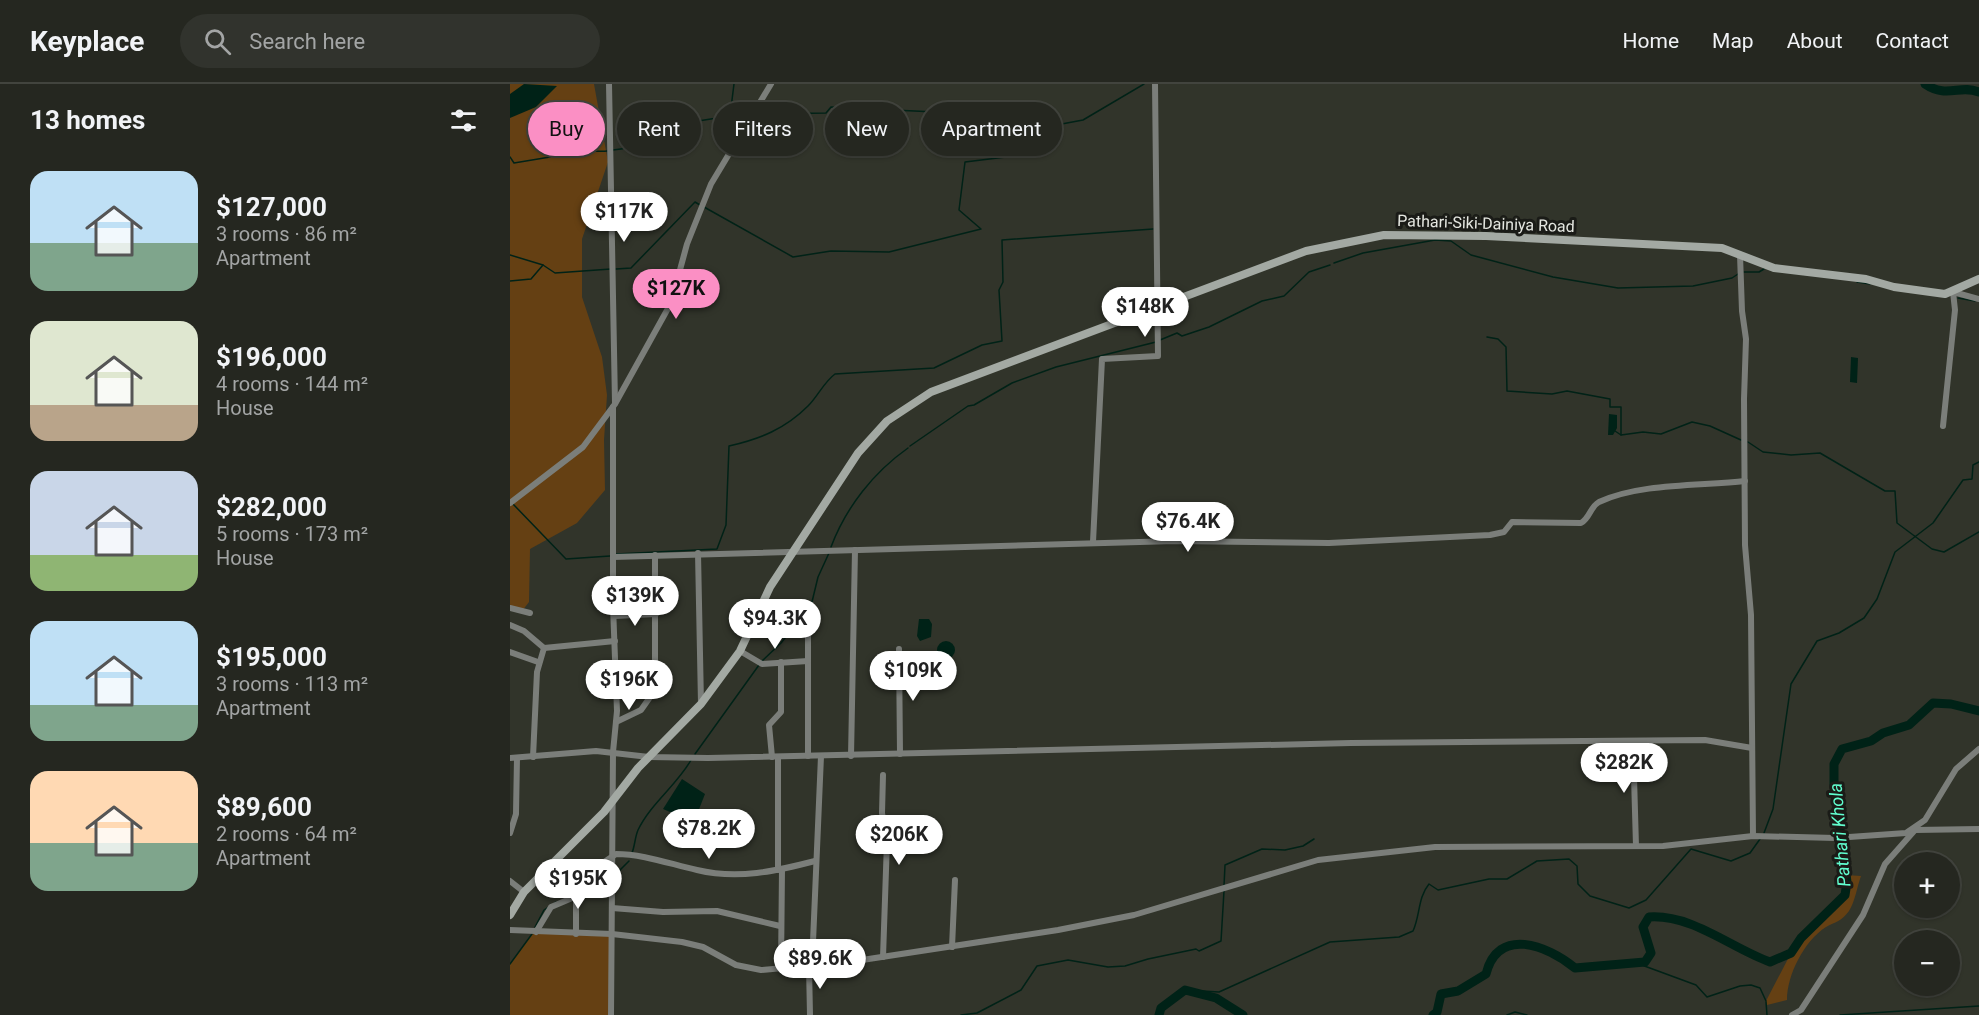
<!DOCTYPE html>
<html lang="en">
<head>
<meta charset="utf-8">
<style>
	:root { --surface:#252720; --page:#31332d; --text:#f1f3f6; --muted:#a3a5a5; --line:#42443e; --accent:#fb8fc4 }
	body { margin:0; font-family:Roboto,sans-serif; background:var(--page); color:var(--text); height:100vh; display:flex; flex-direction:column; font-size:22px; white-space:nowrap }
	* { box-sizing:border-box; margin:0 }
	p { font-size:20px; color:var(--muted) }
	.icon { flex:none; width:33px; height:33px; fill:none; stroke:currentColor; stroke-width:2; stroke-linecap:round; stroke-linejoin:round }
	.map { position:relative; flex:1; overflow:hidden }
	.details { display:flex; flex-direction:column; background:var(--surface); width:510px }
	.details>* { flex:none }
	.top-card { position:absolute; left:18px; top:18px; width:570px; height:54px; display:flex; gap:12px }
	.buttons { position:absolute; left:1384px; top:768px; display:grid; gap:12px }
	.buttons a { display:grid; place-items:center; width:66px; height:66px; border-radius:50%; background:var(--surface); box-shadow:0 2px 4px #0004,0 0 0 2px var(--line); font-size:30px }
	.price { position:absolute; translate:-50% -51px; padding:0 14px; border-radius:21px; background:#fff; color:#222; font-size:20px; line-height:39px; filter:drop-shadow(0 2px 3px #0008) }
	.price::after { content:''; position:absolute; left:50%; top:36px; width:18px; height:14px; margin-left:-9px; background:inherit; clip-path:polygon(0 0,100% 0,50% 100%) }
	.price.on { background:var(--accent); color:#111 }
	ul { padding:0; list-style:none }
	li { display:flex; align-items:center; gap:18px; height:150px; padding:0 30px }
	li span { display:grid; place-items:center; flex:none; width:168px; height:120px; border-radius:18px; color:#555 }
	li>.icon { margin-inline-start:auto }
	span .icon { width:72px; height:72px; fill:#fffc; stroke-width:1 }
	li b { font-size:26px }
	h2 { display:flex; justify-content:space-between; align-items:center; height:72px; padding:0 30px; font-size:26px }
	.chip { padding:0 21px; border-radius:27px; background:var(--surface); box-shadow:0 2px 4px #0004,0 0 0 2px var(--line); font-size:21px; line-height:54px }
	.chip.on { background:var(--accent); color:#111 }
	header { display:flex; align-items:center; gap:36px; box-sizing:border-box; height:84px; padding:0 30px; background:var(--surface); border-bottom:2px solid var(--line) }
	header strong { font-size:28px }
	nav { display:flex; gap:33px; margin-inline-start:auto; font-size:21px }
	.search { width:420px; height:54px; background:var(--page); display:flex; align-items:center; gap:15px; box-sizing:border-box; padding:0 21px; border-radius:33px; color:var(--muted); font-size:22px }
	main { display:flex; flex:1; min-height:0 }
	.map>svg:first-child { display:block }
	.green { fill:#654013 }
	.water { fill:#002217 }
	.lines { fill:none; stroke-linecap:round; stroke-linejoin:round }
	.stream { stroke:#002217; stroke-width:1.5 }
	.river { stroke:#002217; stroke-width:9 }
	.street { stroke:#7b7e7a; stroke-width:6 }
	.secondary { stroke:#a3a9a3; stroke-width:8 }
	.labels { text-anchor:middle; stroke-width:6; stroke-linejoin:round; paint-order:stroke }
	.street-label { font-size:16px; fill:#e4e6e0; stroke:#1a1b17 }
	.water-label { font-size:18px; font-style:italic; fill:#61fecf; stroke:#1a1b17 }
</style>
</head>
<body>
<header>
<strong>Keyplace</strong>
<div class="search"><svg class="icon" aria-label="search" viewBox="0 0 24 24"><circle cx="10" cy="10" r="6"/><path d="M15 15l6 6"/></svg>Search here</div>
<nav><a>Home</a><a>Map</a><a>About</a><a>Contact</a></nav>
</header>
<main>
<section class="details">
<h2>13 homes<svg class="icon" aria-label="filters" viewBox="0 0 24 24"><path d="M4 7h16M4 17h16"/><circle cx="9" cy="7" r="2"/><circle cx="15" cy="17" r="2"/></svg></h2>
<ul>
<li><span style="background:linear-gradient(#bfe0f5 60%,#7fa58c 0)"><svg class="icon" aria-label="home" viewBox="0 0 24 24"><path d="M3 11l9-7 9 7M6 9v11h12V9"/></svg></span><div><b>$127,000</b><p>3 rooms · 86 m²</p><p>Apartment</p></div></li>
<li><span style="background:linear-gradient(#dfe7d0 70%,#b9a48a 0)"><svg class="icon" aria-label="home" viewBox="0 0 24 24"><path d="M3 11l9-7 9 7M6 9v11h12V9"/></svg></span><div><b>$196,000</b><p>4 rooms · 144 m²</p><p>House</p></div></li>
<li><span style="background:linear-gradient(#c9d6e8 70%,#8fb573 0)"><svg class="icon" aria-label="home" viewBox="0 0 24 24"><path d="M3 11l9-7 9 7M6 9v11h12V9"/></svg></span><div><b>$282,000</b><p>5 rooms · 173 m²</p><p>House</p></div></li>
<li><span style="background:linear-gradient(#bfe0f5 70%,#7fa58c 0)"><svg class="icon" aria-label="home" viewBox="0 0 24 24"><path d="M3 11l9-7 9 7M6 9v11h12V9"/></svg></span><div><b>$195,000</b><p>3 rooms · 113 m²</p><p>Apartment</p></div></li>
<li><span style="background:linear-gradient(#ffd9b3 60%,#7fa58c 0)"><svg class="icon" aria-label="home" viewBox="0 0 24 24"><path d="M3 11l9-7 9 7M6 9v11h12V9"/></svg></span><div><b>$89,600</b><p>2 rooms · 64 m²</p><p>Apartment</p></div></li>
</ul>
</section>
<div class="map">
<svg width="1469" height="931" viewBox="0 0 1469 931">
	<rect width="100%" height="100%" fill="#31342a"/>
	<!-- green -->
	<g class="green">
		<polygon points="0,0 84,0 98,78 72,155 72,213 92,273 97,311 94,356 95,406 67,439 20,465 19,518 12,527 0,523"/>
		<path d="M1336 791 1351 792C1347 803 1345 818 1339 827 1332 837 1325 838 1316 843 1294 857 1277 891 1277 916L1257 921 1256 917 1281 869 1291 854 1335 812Z"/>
		<polygon points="22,850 102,850 101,931 0,931 0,880"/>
	</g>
	<!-- water -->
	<g class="water">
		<polygon points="14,0 47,2 26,23 0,34 0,10"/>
		<polygon points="1341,273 1348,274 1347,299 1340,298"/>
		<polygon points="1099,330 1107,331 1107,344 1103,351 1098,351"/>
		<polygon points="409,535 419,535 422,540 421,553 410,557 407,552"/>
		<circle cx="436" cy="566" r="9"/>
		<polygon points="172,695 195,710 184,738 153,725"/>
	</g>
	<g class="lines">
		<!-- stream -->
		<g class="stream">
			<path d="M245 30 316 29 321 23 467 30 469 49C485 59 497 69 517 63"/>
			<polyline points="220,32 240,31"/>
			<polyline points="103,66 179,56 188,37 220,32 224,0"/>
			<path d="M0 73 4 79 40 73 49 62 59 67C67 63 84 69 97 67"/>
			<polyline points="194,123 283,173 321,167 379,168 471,145 449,126 455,78 513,71 525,45 573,36 634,0"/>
			<polyline points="0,171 33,181"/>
			<polyline points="824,179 853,169 925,156 941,157 961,171 1043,193 1108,204 1183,202 1222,194 1228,190"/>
			<polyline points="106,185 121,184 185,118 190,121"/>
			<polyline points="1234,188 1249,188 1254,185"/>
			<polyline points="0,197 21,195 33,181 45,189 101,185"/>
			<polyline points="1347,198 1360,200"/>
			<polyline points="1448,214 1465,217"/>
			<polyline points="977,253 988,255 996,263 997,307 1042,310 1057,307 1100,315 1100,323 1111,323 1111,351"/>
			<polyline points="650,256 667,249 672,252 699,243 752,217 774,212 799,188 820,181"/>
			<polyline points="1105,347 1111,351 1133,348 1151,350 1182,338 1200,342 1231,356"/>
			<polyline points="1238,358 1253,368 1281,371 1310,369 1375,407 1385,407 1387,439 1422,465 1434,468 1469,448"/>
			<polyline points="400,362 458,322 464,321 502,299 546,283 646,258"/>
			<polyline points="3,420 56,475 100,472"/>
			<path d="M321 463C336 423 364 388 398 364"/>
			<path d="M106 470 207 465 216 441 219 362C250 355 275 345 298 322 308 312 314 298 325 290L424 284 472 261 492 257 489 206 493 198 492 156 643 145"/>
			<polyline points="252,577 271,559 301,522 308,493 319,469"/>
			<polyline points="185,670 249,581"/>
			<polyline points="1254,749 1263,725 1281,600 1307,557 1329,549 1354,534 1367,515 1385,468 1423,439 1453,396 1462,395 1463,381 1469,378"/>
			<path d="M122 769C125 761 125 753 128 746 141 719 167 701 181 676"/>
			<polyline points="105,791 119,777"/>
			<polyline points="714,802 715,781 752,765 775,766 793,762 804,755"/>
			<polyline points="25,843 34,826 46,818"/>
			<polyline points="0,880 22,850"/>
			<polyline points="1129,880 1186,901 1197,913 1230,902 1241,901 1250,904 1256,917"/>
			<path d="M675 906 709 908 820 858 889 853 903 847C910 832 908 813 919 800L928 806 979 795H997L1027 777 1059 775 1067 782 1068 800 1080 812 1119 824 1136 816 1181 765 1221 777 1240 769 1250 755"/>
			<polyline points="1256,918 1257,931"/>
			<polyline points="451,931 467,929 511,906 527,882 558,876 598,883 615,882 638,875 686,865 689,867 711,857 714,807"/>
			<polyline points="997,931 1005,928 1017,931"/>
			<polyline points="1330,931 1469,922"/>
		</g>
		<!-- river -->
		<g class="river">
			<path d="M1415 0C1437 15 1450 0 1469 8"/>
			<polyline points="649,931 651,924 675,906 706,914 733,931"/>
			<path d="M923 931 927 928 931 910 948 907 976 890C988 842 1037 861 1065 884L1135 878 1141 869 1133 843 1139 833C1182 830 1221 864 1260 878L1281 869 1291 854 1335 811 1337 798 1324 700V680L1332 665 1361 657 1373 649 1399 641 1423 619 1441 620 1469 627"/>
		</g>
		<!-- street -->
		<g class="street">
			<polyline points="99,0 105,319"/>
			<polyline points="1230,171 1232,227 1236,255 1234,315 1235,461 1241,531 1243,752"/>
			<polyline points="1433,342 1445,226 1443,208 1469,215"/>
			<polyline points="0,419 73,363 105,320 161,219 177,160 201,100 261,0"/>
			<polyline points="583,458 592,275 648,272 645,0"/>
			<polyline points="188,469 191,620"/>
			<path d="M103 473 665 457 819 459 980 451 994 448 1002 438 1071 439C1080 434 1080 423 1089 418 1129 399 1191 402 1235 397"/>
			<polyline points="0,524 20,529"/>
			<polyline points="104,532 146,530"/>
			<polyline points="298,537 298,672"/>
			<polyline points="0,541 14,547 34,564 27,588 23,673"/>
			<polyline points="34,564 105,557"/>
			<polyline points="389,565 390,670"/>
			<polyline points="230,567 252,580 298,577"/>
			<polyline points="0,568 28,578"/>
			<polyline points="106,638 131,626 145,606 145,471"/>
			<polyline points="1123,658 1126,762"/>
			<polyline points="341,672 345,466"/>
			<polyline points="262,673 259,641 271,628 271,578"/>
			<polyline points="0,674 86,667 139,673 198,674 841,659 1195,656 1242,664"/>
			<polyline points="0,749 6,730 7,674"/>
			<polyline points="268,786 268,673"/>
			<polyline points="0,797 14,808"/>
			<polyline points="102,824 153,828 207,827 270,842"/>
			<polyline points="0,846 102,850 172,858 193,863 226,881 251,886 339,878 548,846 624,831 808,776 925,763 1153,762 1243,752 1325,754 1396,749 1415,736 1446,685 1469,665"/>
			<polyline points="26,848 41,823 102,797"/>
			<path d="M66 850V814L62 800 106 770C133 770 160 780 187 786 228 796 266 787 305 777"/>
			<polyline points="442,863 445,796"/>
			<polyline points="373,873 377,757 372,729 373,691"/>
			<polyline points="302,881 311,672"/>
			<polyline points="299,882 300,931"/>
			<polyline points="271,884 272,785"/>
			<polyline points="101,931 103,668 107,627 103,522 103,323"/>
			<polyline points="1282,931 1291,926 1353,831 1375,780 1405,746 1469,745"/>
		</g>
		<!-- secondary -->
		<polyline class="secondary" points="0,831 14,808 94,728 128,684 191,620 230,567 260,503 348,369 377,337 421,308 796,167 874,151 976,152 1212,164 1264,184 1356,195 1384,203 1435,210 1469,195"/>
	</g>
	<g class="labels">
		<!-- street labels -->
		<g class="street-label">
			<text transform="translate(976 139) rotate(2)" y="6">Pathari-Siki-Dainiya Road</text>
		</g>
		<!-- water labels -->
		<g class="water-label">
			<text transform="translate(1330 751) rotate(-95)" y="6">Pathari Khola</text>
		</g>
	</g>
</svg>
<div class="buttons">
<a>+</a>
<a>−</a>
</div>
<b class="price" style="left:114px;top:159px">$117K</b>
<b class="price on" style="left:166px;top:236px">$127K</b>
<b class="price" style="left:635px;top:254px">$148K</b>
<b class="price" style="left:678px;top:469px">$76.4K</b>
<b class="price" style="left:125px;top:543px">$139K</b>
<b class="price" style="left:265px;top:566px">$94.3K</b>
<b class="price" style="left:403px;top:618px">$109K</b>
<b class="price" style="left:119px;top:627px">$196K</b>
<b class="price" style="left:1114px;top:710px">$282K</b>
<b class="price" style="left:199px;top:776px">$78.2K</b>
<b class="price" style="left:389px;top:782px">$206K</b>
<b class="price" style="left:68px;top:826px">$195K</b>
<b class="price" style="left:310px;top:906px">$89.6K</b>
<div class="top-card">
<a class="chip on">Buy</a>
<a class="chip">Rent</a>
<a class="chip">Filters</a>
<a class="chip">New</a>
<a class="chip">Apartment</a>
</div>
</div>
</main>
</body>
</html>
